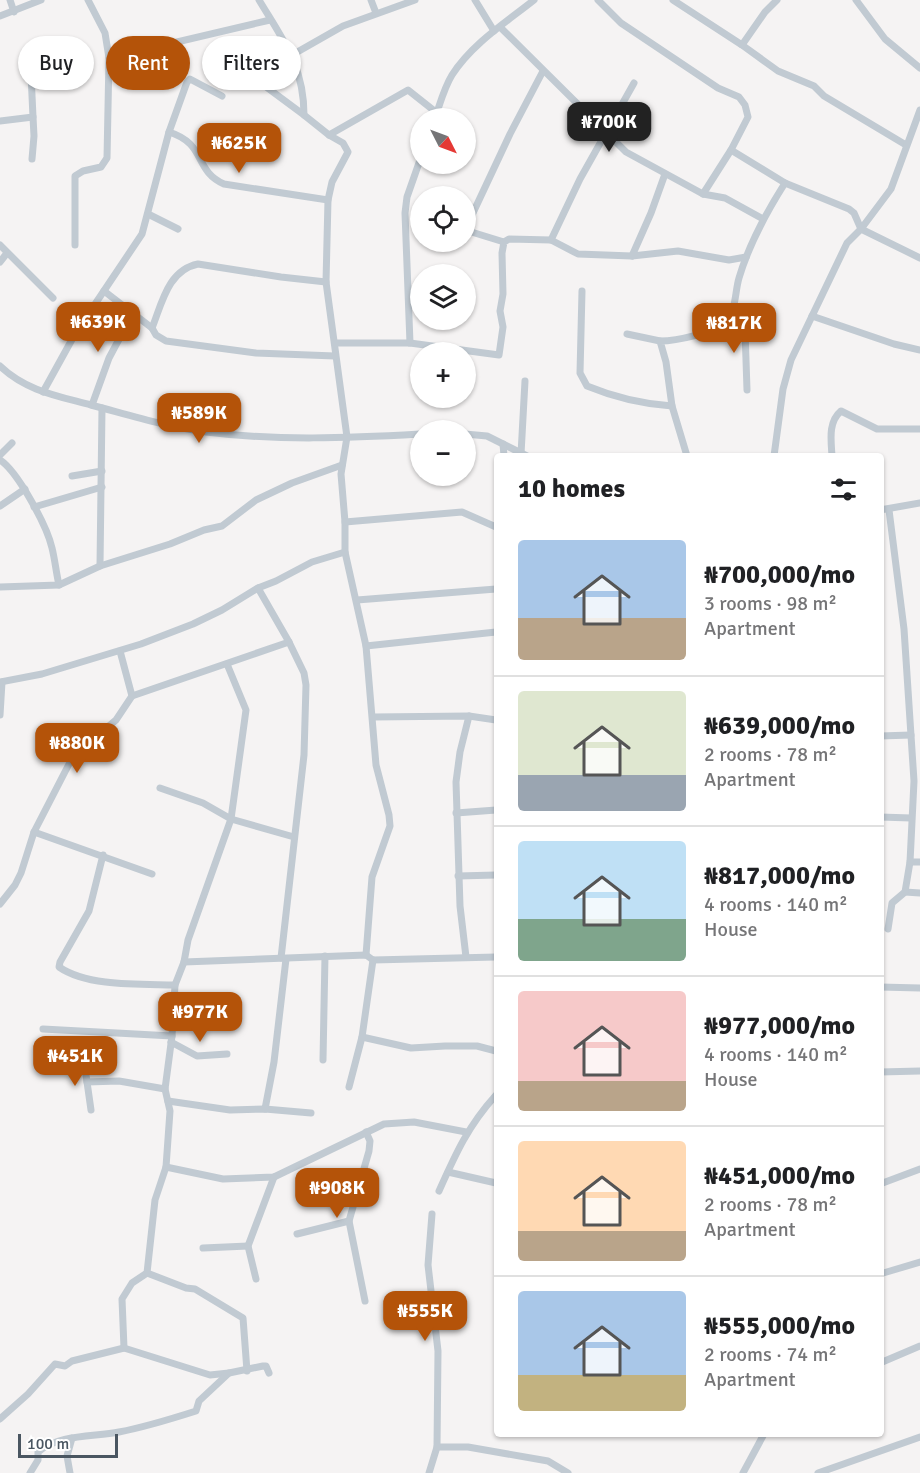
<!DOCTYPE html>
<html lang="en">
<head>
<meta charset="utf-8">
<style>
	:root { --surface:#fff; --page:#f2f2f2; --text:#202124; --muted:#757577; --line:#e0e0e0; --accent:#b45309 }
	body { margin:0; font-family:Signika,sans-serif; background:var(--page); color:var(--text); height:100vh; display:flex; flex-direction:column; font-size:22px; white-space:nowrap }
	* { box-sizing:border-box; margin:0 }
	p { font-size:20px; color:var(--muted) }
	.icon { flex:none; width:33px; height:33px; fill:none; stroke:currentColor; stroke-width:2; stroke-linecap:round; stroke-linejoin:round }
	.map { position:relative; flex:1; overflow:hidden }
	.drawer { position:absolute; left:494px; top:453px; width:390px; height:984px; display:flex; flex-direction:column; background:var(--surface); border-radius:6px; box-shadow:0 2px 4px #0004 }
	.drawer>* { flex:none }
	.top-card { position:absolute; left:18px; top:36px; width:386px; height:54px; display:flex; gap:12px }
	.needle { width:39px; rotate:132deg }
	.controls { position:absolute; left:410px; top:108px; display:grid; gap:12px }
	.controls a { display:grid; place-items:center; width:66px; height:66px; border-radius:50%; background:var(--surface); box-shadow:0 2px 4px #0004; font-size:30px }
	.scale { position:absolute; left:18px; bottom:15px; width:100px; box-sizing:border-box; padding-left:6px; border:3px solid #4a5661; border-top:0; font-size:16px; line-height:21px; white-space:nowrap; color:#4a5661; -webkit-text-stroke:4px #fff; paint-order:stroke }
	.price { position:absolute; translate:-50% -51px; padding:0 14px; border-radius:12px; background:var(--accent); color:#fff; font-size:20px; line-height:39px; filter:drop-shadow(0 2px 3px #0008) }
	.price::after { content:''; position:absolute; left:50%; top:36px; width:18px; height:14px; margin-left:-9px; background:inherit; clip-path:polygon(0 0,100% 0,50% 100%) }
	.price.selected { background:#222; color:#fff }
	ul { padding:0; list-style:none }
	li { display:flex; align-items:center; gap:18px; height:150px; padding:0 24px }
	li+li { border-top:2px solid var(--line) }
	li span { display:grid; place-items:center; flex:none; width:168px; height:120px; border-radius:6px; color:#555 }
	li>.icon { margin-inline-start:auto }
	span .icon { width:72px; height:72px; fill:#fffc; stroke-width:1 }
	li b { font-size:26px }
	h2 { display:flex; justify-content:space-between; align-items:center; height:72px; padding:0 24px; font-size:26px }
	.pill { padding:0 21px; border-radius:27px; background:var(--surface); box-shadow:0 2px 4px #0004; font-size:21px; line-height:54px }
	.pill.selected { background:var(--accent); color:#fff }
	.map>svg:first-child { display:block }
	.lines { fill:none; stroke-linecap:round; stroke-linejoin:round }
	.minor { stroke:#c1cad2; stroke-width:7 }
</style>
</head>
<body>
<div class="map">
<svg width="920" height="1473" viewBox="0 0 920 1473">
	<rect width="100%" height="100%" fill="#f5f3f3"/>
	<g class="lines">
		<!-- minor -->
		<g class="minor">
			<polyline points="10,0 14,12"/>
			<path d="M259 0C283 40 304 66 304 115L329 135 343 143 348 152 332 182 328 200 326 282 347 437 341 474 345 522V552L366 646 376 765 389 815 390 826 372 877 366 955"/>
			<polyline points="371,0 376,13"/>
			<polyline points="475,0 494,31"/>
			<polyline points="598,0 621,23 718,88 739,97 745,105 748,117 731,150 703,194"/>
			<polyline points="673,0 742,45 778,71 814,86 824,96 906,145"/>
			<polyline points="856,0 885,39 920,68"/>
			<polyline points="0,16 41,0"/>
			<polyline points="500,27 626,152 703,194 725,198 763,219"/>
			<polyline points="742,45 765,12 777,0"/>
			<polyline points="292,55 343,26 415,0"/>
			<polyline points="109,58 270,20"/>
			<polyline points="250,75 304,115"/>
			<path d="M435 118C440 104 444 88 452 75 472 44 505 23 534 0"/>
			<polyline points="0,121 33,117 31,74"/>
			<path d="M169 132C207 144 193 170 224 184L328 200"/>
			<polyline points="329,135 408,90 437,113"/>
			<polyline points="731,150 785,183 849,209 854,213 861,229 920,258"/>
			<polyline points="32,159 34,136 33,117"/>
			<polyline points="148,214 178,229"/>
			<polyline points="465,230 510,134 543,71"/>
			<polyline points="465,230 504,242"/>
			<polyline points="551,240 580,179 634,83"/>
			<polyline points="0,245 53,298"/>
			<polyline points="75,245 75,176 83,171 101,167 107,158 109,58 105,33 88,0"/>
			<polyline points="632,256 651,213 665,174"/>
			<polyline points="0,262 7,253"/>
			<path d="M326 282 281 277 198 264C168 270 162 303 152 328L156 335 166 341 256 353 335 356"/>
			<polyline points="104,291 152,328"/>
			<path d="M582 291 580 373 587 386C616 398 642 404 672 406"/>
			<polyline points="731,313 741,321 745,330 747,390"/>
			<polyline points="812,316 894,344 920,350"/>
			<polyline points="627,334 660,341"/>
			<polyline points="335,343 410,343 499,355 503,327 500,311 503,294 502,253 504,242 509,239 551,240 578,254 632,256 678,251 729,260 746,257"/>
			<polyline points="410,343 405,213 407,197 420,160"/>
			<path d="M0 366C26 391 58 396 91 405 129 415 167 427 206 432 277 441 349 438 420 434"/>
			<polyline points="43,392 75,334 142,234 169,132 187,82 190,79 222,96"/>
			<polyline points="92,405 109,358 133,313"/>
			<polyline points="465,434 487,436 527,456"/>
			<polyline points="503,444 504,456"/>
			<polyline points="521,454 525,381"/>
			<polyline points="0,455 12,443"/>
			<path d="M687 456 672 406 666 362 660 341C677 341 713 333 726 322 736 312 735 291 739 278 749 244 766 213 785 183"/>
			<polyline points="774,456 783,389 791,360 847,243 861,229 891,189 920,110"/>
			<path d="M832 456C831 440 828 422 841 411L877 429H920"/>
			<path d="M0 460C18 472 47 526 52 548 55 560 56 572 59 585"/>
			<polyline points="72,476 102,471"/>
			<polyline points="0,506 25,489"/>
			<polyline points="34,507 102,487"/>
			<polyline points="880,510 920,503"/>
			<polyline points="345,522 462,512 496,527"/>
			<polyline points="100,566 102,408"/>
			<polyline points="0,587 59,585 100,566 170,544 204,530 222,526 256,500 292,483 342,465"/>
			<polyline points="258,588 289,642 304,673 306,685 304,755 281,958"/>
			<polyline points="357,600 496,589"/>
			<polyline points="366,646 496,632"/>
			<polyline points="0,682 42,674 141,644 193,624 222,610 258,588 276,581 312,562 345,552"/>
			<polyline points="132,696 289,642"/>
			<polyline points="0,715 2,682"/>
			<polyline points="373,717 469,716 496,720"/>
			<polyline points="880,736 911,735"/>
			<polyline points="160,788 203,803 231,819 294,837"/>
			<polyline points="456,813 496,810"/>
			<polyline points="880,817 911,818"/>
			<polyline points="34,832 152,874"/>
			<path d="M103 855 89 911 60 962 59 967C88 987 141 984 175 985"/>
			<polyline points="910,862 920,862"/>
			<polyline points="458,876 496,875"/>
			<polyline points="905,892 920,893"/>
			<polyline points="0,904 15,885 21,873 34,832 69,764 77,753 116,720 132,696 120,651"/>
			<polyline points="888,929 892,903 905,892 910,862 914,781 904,629 889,510"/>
			<polyline points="466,957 460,906 456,782 460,752 469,716"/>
			<polyline points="184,962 366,955 373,960 496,957"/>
			<polyline points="880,987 920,988"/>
			<polyline points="43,1029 172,1036"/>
			<polyline points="362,1037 411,1048 445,1046 477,1046 496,1051"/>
			<polyline points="171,1042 197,1056 227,1054"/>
			<polyline points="323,1060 325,956"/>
			<polyline points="84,1061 91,1110"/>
			<polyline points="880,1072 920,1071"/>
			<polyline points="87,1082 119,1081 165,1089"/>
			<polyline points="349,1087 362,1037 373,960"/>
			<polyline points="168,1101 230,1110 265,1109 311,1113"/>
			<polyline points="265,1109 274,1062 286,959"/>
			<polyline points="166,1167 223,1179 274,1177 384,1124 414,1122 466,1132"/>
			<polyline points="448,1172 496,1183"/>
			<polyline points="880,1184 920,1169"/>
			<path d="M439 1191C456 1153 468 1126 496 1095"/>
			<polyline points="297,1234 349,1221"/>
			<polyline points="203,1248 248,1246"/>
			<polyline points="147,1273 186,1288 195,1289 243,1318 247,1371"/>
			<polyline points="880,1274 920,1262"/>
			<polyline points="256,1279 248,1246 274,1177"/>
			<polyline points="365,1301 349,1221 369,1151 370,1141 366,1132"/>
			<polyline points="124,1348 122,1299 132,1283 147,1273 155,1200 166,1167 170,1111 165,1089 172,1036 175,985 184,962 188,940 231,819 246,710 227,664"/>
			<polyline points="880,1363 920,1346"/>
			<polyline points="0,1419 28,1394 55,1364 65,1366 72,1361 124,1348 210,1375 229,1373"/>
			<polyline points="437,1447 468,1447 548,1461 568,1473"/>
			<path d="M30 1473 38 1460V1452C59 1434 93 1437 119 1432 145 1427 171 1419 196 1411L199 1401 229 1373 263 1366H266L269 1373"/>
			<polyline points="70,1473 67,1456 72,1438"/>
			<polyline points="429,1473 437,1447 438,1351 428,1265 432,1214"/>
			<polyline points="743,1473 764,1434"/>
			<polyline points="818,1473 920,1437"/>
		</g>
	</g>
</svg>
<div class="controls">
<a><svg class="needle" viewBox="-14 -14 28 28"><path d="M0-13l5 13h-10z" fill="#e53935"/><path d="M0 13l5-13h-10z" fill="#757577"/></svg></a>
<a><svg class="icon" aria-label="locate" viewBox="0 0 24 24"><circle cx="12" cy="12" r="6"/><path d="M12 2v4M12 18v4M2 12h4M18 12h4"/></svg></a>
<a><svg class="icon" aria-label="layers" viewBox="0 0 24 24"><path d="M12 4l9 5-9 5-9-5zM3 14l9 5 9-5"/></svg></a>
<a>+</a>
<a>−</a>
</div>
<div class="scale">100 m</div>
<b class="price selected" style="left:609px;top:153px">₦700K</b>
<b class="price" style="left:239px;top:174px">₦625K</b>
<b class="price" style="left:98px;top:353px">₦639K</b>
<b class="price" style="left:734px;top:354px">₦817K</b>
<b class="price" style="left:199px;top:444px">₦589K</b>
<b class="price" style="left:77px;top:774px">₦880K</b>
<b class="price" style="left:200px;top:1043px">₦977K</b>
<b class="price" style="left:75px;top:1087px">₦451K</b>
<b class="price" style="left:337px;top:1219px">₦908K</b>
<b class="price" style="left:425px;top:1342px">₦555K</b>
<div class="top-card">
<a class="pill">Buy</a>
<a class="pill selected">Rent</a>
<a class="pill">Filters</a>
</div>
<section class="drawer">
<h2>10 homes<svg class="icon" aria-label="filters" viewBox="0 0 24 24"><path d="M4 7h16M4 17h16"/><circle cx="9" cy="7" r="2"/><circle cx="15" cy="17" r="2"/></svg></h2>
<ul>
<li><span style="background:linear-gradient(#a9c7e8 65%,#b9a48a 0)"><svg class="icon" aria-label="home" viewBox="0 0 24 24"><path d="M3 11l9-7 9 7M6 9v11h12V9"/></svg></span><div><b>₦700,000/mo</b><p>3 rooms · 98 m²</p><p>Apartment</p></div></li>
<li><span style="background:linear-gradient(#dfe7d0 70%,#9aa5b1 0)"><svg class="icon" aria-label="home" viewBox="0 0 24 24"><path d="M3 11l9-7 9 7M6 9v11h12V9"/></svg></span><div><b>₦639,000/mo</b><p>2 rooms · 78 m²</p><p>Apartment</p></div></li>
<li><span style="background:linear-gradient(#bfe0f5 65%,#7fa58c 0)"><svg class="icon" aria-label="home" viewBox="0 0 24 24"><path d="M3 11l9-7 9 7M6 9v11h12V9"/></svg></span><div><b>₦817,000/mo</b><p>4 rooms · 140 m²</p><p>House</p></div></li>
<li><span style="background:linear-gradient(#f6c9c9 75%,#b9a48a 0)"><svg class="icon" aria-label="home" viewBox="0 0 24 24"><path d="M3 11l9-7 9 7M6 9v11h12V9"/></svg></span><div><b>₦977,000/mo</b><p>4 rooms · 140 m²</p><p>House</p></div></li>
<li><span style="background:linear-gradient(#ffd9b3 75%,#b9a48a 0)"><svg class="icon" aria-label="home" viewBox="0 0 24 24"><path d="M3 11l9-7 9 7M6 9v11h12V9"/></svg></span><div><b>₦451,000/mo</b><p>2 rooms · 78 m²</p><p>Apartment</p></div></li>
<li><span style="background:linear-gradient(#a9c7e8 70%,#c2b280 0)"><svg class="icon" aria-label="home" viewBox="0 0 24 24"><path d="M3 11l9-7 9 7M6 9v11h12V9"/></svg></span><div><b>₦555,000/mo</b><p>2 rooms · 74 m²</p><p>Apartment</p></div></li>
</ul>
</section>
</div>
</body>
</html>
